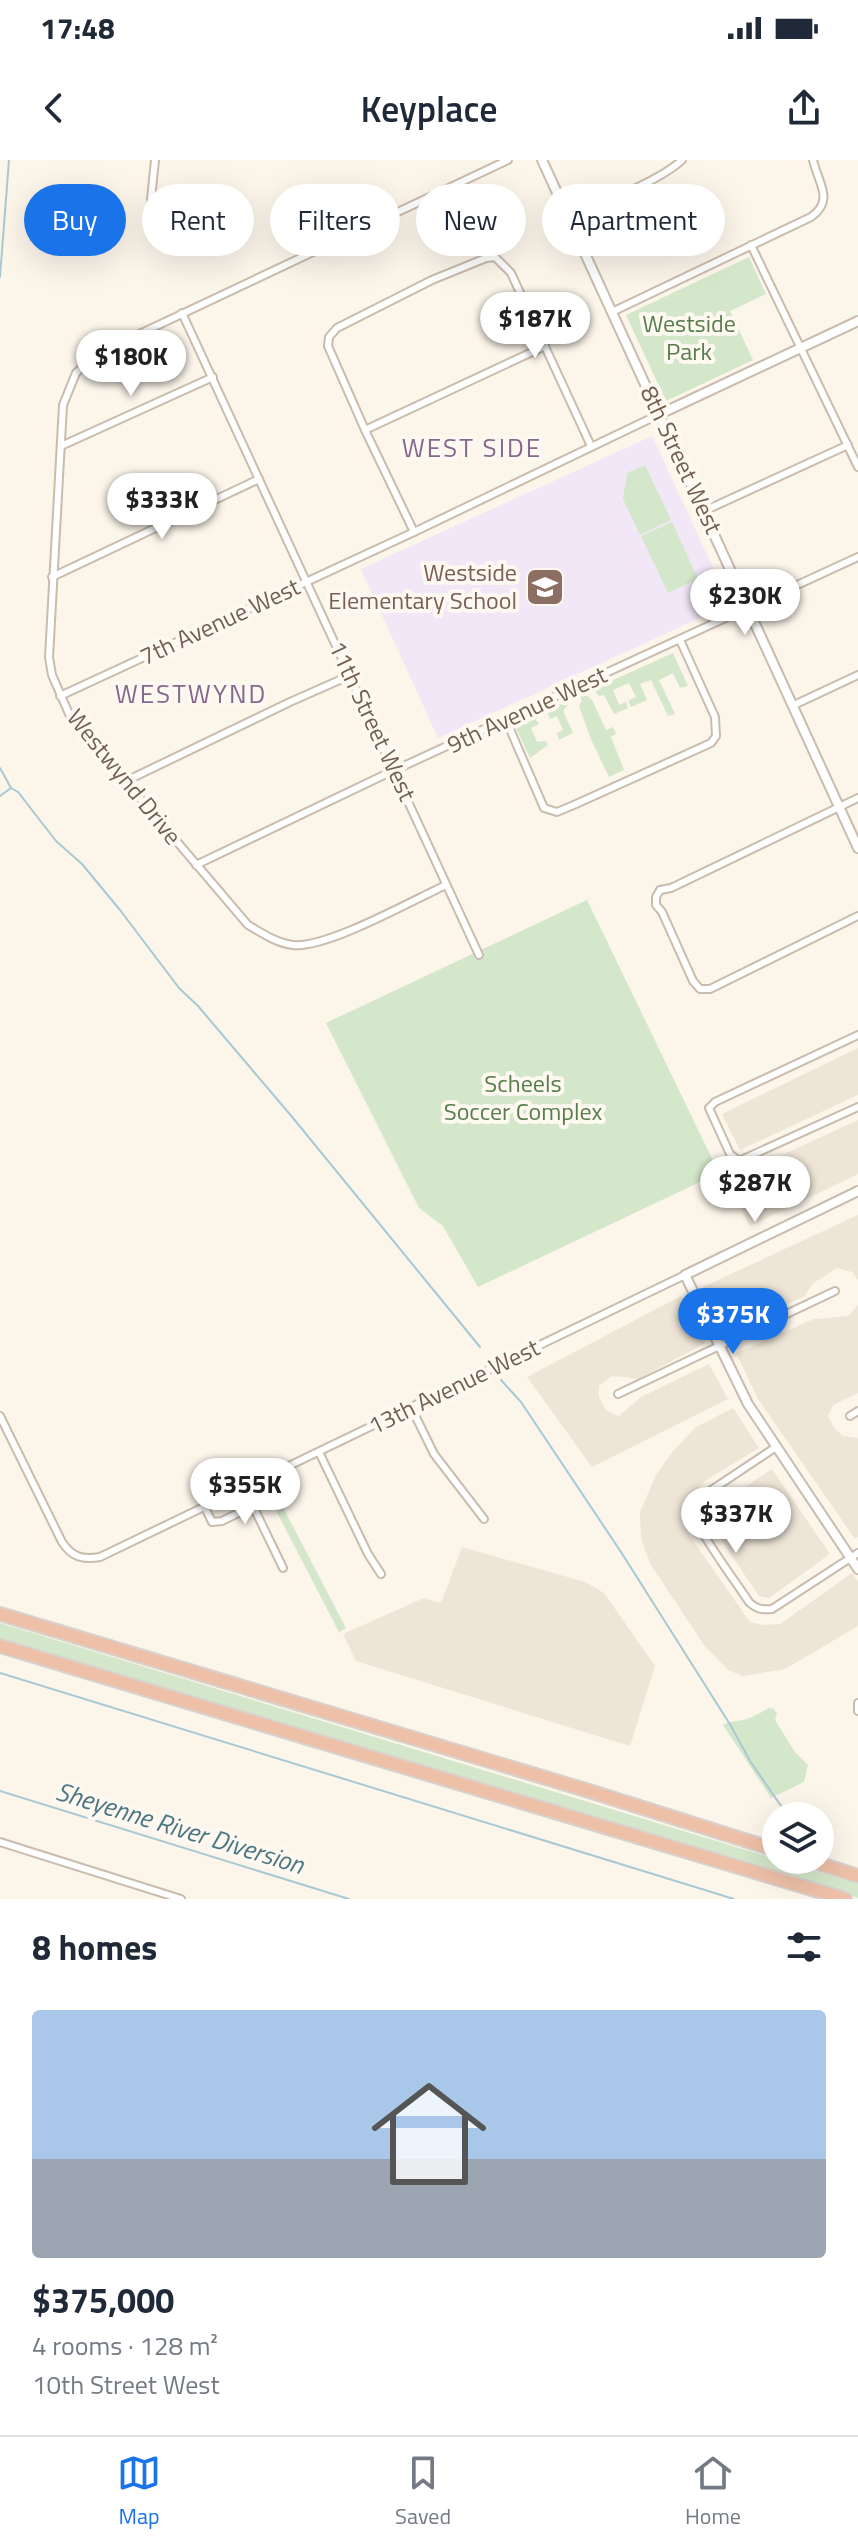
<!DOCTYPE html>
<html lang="en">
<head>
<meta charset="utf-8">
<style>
	:root { --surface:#fff; --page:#f6f6f7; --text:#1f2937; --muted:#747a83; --line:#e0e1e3; --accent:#1a73e8 }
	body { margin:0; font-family:"Titillium Web",sans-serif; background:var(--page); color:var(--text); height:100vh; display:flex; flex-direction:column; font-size:30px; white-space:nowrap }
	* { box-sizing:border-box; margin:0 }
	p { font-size:26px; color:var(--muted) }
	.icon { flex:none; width:44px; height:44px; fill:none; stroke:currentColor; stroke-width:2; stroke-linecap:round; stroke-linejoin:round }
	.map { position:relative; height:1739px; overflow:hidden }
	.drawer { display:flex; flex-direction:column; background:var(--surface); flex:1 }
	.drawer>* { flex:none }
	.guide { position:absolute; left:24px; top:24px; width:810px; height:72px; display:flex; gap:16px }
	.buttons { position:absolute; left:762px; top:1642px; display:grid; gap:16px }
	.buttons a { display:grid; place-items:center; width:72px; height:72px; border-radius:50%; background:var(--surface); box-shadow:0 8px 32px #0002; font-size:40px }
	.price { position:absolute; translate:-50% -68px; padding:0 18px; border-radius:28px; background:#fff; color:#222; font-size:26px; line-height:52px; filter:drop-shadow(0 2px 4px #0008) }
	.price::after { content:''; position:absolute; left:50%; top:48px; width:24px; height:18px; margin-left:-12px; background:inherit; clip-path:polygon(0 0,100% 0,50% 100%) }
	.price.current { background:var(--accent); color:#fff }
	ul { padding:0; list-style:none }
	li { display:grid; align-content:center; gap:16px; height:424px; padding:0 32px }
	li span { display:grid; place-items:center; height:248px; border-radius:8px; color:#555 }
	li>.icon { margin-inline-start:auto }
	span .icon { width:144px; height:144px; fill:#fffc; stroke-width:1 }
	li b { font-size:34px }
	h2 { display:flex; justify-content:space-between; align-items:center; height:96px; padding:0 32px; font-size:34px }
	.tag { padding:0 28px; border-radius:36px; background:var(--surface); box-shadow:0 8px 32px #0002; font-size:28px; line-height:72px }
	.tag.current { background:var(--accent); color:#fff }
	.status { display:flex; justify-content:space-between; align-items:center; height:56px; padding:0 40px; background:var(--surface); direction:ltr }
	.status svg { height:22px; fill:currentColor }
	header { display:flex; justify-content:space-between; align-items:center; height:104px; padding:0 32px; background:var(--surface); font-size:36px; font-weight:600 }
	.tabs { display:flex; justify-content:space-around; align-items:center; height:112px; border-top:2px solid var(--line); background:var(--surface); font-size:22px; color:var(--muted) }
	.tabs a { display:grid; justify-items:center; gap:4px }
	.tabs .current { color:var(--accent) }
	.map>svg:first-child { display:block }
	.residential { fill:#eee5d7 }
	.education { fill:#f2e7f7 }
	.green { fill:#d4e7ca }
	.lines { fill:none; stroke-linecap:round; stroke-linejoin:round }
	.stream { stroke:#a8c9d3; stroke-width:2 }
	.minor-casing { stroke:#c9bcae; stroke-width:10 }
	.tertiary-casing { stroke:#c9bcae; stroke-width:12 }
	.motorway-casing { stroke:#d8d2ce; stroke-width:16 }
	.minor { stroke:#fff; stroke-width:6 }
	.tertiary { stroke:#fff; stroke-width:8 }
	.motorway { stroke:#eec0a8; stroke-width:12 }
	.labels { text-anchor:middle; stroke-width:8; stroke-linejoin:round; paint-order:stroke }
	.park-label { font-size:24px; fill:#577d4c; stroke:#fdf9f1 }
	.street-label { font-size:24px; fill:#735f50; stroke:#fdf9f1 }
	.education-label { font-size:24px; fill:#785e54; stroke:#fdf9f1; text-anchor:end }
	.neighbourhood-label { font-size:26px; letter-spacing:2px; fill:#85688e; stroke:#fdf9f1 }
	.water-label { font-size:26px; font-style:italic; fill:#4c7684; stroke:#fdf9f1 }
</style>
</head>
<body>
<div class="status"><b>17:48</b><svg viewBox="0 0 49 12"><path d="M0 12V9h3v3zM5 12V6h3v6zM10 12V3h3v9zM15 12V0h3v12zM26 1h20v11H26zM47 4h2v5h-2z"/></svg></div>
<header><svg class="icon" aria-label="back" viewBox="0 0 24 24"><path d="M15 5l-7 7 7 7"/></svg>Keyplace<svg class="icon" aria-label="share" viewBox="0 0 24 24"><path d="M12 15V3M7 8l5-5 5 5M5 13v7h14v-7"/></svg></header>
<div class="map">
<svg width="858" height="1739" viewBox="0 0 858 1739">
	<rect width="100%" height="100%" fill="#fbf5ea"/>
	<!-- residential -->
	<g class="residential">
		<polygon points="858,888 858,935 740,990 722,954"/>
		<polygon points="858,960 858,1014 750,1066 728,1022 734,1009 748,1011"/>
		<polygon points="858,1055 858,1120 852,1112 837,1108 812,1124 805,1136 724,1173 703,1127"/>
		<polygon points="681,1136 705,1183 639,1219 612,1216 599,1226 599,1236 606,1250 619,1256 641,1237 709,1204 728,1239 592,1307 527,1217"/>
		<polygon points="858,1145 858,1233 833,1245 828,1256 835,1269 843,1276 858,1278 858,1377 855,1379 758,1239 736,1193 814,1159 848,1156"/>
		<polygon points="733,1248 759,1288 706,1320 689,1337 680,1354 682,1365 750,1462 763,1465 780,1464 852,1413 858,1421 858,1466 785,1509 743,1516 728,1510 704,1485 651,1405 641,1379 640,1352 656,1315 673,1291 696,1267"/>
		<polygon points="772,1309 830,1394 769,1438 759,1436 707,1359 709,1351"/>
		<polygon points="462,1387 585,1422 604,1433 655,1506 630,1586 356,1501 343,1474 424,1438 441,1443"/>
	</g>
	<!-- education -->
	<polygon class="education" points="652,276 730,444 438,578 361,409"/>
	<!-- green -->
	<g class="green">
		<polygon points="749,97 766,134 730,151 753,200 666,241 626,155"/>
		<polygon points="645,305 671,360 640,375 623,339 627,313"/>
		<polygon points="672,362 698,419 668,433 641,376"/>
		<polygon points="673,493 688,526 680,528 673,513 659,520 675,554 668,556 651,520 640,524 647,540 631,547 628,541 636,537 629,523 613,530 619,545 626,542 628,548 614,554 604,535 599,536 593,529"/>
		<polygon points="588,532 587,536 592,540 606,570 613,567 616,574 611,577 624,610 609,617 591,579 579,546 582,540 579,536"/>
		<polygon points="572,539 563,551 573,573 559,580 557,573 563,570 557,556 550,559 547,551"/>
		<polygon points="534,557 539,564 531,568 537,582 546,581 548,585 530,598 515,566"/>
		<polygon points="587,740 719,1013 478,1127 443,1066 419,1048 326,863"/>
		<polygon points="276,1334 346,1468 339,1472 269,1337"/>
		<polygon points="0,1463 858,1724 858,1738 0,1478"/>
		<path d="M769 1548 774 1549 777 1554 775 1560 795 1592 808 1605 804 1622 771 1638 723 1565C731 1560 735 1562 743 1560 752 1558 760 1553 769 1548Z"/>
	</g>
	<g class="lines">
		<!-- stream -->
		<g class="stream">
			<polyline points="0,117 9,0"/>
			<polyline points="0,608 11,628 18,632 56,681 82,704 120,750 179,828 198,846 293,958 480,1187"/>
			<polyline points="0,636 11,628"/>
			<polyline points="501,1220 521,1242 621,1392 731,1566 750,1601 788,1656"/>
			<polyline points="0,1513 734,1739"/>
			<polyline points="0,1631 349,1739"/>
		</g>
		<!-- minor casing -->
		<g class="minor-casing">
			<g id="minor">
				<polyline points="151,39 155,0"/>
				<path d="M569 56C598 45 661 20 682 0"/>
				<polyline points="751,85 858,307"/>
				<path d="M612 152 811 57C835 40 818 23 813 0"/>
				<polyline points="182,153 479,795"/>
				<polyline points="365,270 545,186"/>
				<polyline points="61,286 213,217"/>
				<polyline points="704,351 848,285"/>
				<polyline points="414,372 365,270 328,186 329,177 337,168 432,120 486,98 495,97 511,113 591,286"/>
				<polyline points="52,417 259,319"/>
				<polyline points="60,536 414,372 660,254"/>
				<polyline points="794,545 858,515"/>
				<polyline points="506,560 544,648 557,652 576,644 711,583 716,576 715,557 680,480"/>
				<polyline points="126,621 290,542 351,515"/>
				<polyline points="858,638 671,728 660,730 656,737 656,745 662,752 693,821 700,829 710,829 858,756"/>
				<polyline points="196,705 384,615 858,397"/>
				<path d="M446 725C413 740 326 789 293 785 276 783 262 773 248 765L70 556 52 515 49 497 63 245 76 213 97 194 508 0"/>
				<polyline points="858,875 715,942 709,948 730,994 739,1001 858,947"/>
				<polyline points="618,1234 835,1131"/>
				<polyline points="411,1247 434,1294 484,1359"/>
				<path d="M0 1256 62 1382C72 1397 82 1400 100 1397L685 1115"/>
				<polyline points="850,1256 858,1251"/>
				<path d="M776 1287 704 1335C699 1342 694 1349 696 1359 700 1374 738 1425 749 1442 756 1449 762 1450 772 1449L858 1393"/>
				<polyline points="319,1292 368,1394 381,1414"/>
				<polyline points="204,1345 212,1362 222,1361 259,1343 263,1336 256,1322"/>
				<polyline points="253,1346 283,1408"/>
				<polyline points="858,1543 858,1551"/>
				<polyline points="0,1682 181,1739"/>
			</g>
		</g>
		<!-- tertiary casing -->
		<g class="tertiary-casing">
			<g id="tertiary">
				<polyline points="542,0 858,688"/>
				<polyline points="660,254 858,161"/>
				<polyline points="858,1031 685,1115 748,1244 858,1409"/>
			</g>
		</g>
		<!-- motorway casing -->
		<g class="motorway-casing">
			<g id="motorway">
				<polyline points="0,1454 589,1631 776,1690"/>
				<polyline points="0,1486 845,1739"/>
				<polyline points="808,1700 858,1716"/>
			</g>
		</g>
		<!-- minor -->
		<use href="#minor" class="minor"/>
		<!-- tertiary -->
		<use href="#tertiary" class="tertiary"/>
		<!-- motorway -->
		<use href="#motorway" class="motorway"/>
	</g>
	<!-- icons -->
	<defs>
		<g id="school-square" transform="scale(2)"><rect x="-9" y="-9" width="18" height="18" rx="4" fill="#8d6e63" stroke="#fdf9f1"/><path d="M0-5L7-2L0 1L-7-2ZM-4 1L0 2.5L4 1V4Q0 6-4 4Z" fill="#fff"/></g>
	</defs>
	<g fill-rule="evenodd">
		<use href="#school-square" x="545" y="427"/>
	</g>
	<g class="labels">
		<!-- park labels -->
		<g class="park-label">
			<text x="689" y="172">Westside<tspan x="689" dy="28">Park</tspan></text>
			<text x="523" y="932">Scheels<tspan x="523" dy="28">Soccer Complex</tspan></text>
		</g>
		<!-- street labels -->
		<g class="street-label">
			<text transform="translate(681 300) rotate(65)" y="8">8th Street West</text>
			<text transform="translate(220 462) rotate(-25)" y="8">7th Avenue West</text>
			<text transform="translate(527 550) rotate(-25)" y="8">9th Avenue West</text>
			<text transform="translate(372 561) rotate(65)" y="8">11th Street West</text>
			<text transform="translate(124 617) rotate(51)" y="8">Westwynd Drive</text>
			<text transform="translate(454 1227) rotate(-26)" y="8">13th Avenue West</text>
		</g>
		<!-- education labels -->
		<g class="education-label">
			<text x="517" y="421">Westside<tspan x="517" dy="28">Elementary School</tspan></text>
		</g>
		<!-- neighbourhood labels -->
		<g class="neighbourhood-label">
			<text x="472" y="297">WEST SIDE</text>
			<text x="191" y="543">WESTWYND</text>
		</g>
		<!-- water labels -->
		<g class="water-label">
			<text transform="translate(180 1668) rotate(17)" y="9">Sheyenne River Diversion</text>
		</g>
	</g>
</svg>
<div class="buttons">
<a><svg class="icon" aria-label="layers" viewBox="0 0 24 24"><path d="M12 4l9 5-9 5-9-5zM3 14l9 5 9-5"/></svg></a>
</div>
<b class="price" style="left:535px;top:200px">$187K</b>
<b class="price" style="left:131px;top:238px">$180K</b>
<b class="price" style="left:162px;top:381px">$333K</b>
<b class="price" style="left:745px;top:477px">$230K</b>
<b class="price" style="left:755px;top:1064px">$287K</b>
<b class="price current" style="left:733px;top:1196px">$375K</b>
<b class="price" style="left:245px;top:1366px">$355K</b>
<b class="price" style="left:736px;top:1395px">$337K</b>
<div class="guide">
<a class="tag current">Buy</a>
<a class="tag">Rent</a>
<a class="tag">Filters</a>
<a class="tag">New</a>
<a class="tag">Apartment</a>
</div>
</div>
<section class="drawer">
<h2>8 homes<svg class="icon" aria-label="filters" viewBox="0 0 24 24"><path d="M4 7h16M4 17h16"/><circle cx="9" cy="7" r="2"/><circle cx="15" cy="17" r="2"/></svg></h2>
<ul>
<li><span style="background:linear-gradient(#a9c7e8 60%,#9aa5b1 0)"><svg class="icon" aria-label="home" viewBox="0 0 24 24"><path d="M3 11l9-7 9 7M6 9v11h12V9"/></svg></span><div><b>$375,000</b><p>4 rooms · 128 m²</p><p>10th Street West</p></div></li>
</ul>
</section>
<nav class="tabs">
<a class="current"><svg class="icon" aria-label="map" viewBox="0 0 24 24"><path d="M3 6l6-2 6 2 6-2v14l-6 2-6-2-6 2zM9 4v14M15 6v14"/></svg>Map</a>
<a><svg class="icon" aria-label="saved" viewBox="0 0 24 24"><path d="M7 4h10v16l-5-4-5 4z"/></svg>Saved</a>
<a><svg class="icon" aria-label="home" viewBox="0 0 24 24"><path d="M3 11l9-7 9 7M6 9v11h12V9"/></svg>Home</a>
</nav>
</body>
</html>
